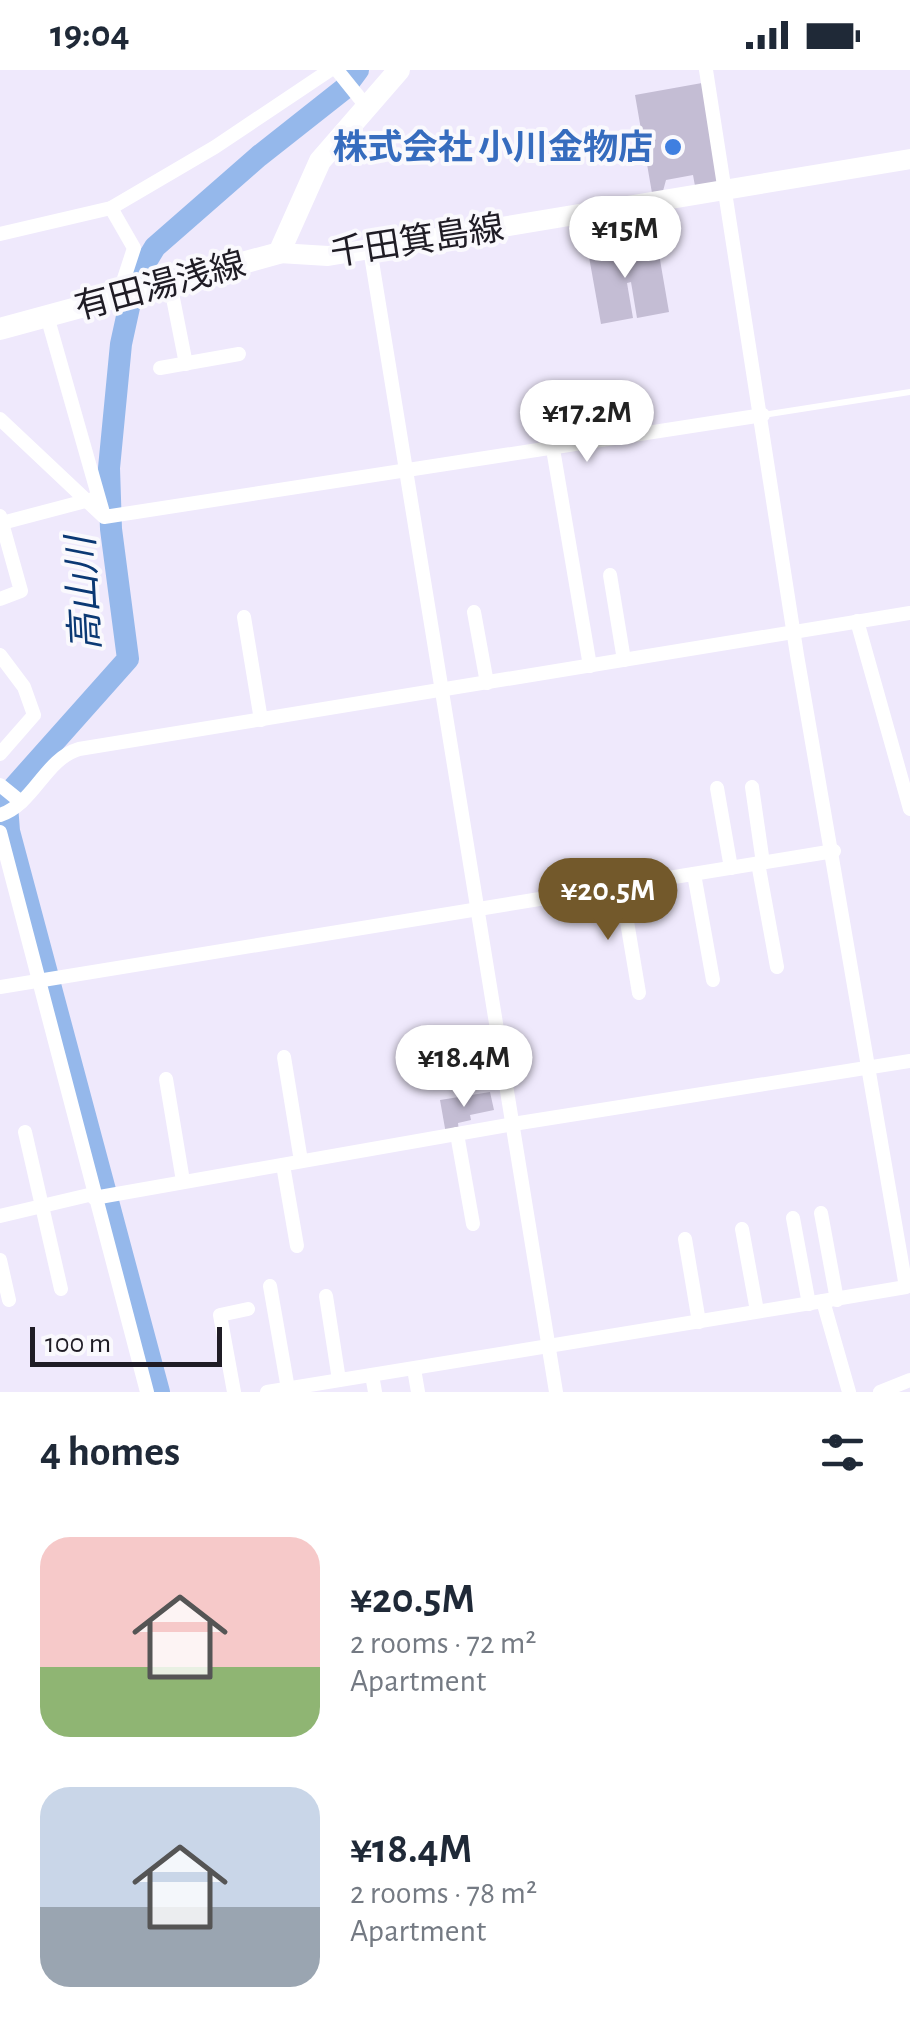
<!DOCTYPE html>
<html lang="en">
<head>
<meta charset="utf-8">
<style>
	:root { --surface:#fff; --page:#f2f2f3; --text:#1f2937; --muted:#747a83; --accent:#73592b }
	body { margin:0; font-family:"Alegreya Sans","Noto Sans JP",sans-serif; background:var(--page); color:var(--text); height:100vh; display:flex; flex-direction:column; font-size:38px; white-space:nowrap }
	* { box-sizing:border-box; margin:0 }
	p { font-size:32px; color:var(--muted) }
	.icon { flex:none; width:55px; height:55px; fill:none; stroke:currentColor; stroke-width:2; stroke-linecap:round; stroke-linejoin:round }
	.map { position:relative; height:1322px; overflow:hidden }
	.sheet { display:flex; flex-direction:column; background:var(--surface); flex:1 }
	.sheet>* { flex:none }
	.scale { position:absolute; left:30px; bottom:25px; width:192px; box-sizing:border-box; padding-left:10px; border:5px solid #1f1c25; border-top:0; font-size:28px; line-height:35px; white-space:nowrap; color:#1f1c25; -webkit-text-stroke:8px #faf9fd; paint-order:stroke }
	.price { position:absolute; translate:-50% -85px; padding:0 22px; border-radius:35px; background:#fff; color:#222; font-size:32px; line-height:65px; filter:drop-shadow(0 2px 5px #0008) }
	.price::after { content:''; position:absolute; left:50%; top:60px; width:30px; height:22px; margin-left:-15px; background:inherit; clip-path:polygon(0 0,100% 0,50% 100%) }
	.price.current { background:var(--accent); color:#fff }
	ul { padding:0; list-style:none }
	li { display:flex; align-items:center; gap:30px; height:250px; padding:0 40px }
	li span { display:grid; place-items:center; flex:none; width:280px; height:200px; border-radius:30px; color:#555 }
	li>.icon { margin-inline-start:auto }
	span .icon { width:120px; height:120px; fill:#fffc; stroke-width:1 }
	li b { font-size:42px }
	h2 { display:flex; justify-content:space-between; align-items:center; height:120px; padding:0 40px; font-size:42px }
	.status { display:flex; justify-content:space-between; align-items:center; height:70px; padding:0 50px; background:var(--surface); direction:ltr }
	.status svg { height:28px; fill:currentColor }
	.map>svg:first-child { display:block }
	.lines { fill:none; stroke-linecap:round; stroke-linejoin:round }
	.river { stroke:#95b8eb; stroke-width:22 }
	.building { fill:#c4bdd4 }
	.service { stroke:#fff; stroke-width:6 }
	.minor { stroke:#fff; stroke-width:14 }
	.secondary { stroke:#fff; stroke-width:20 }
	.primary { stroke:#fff; stroke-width:22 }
	.shop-dot { fill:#3f7fe0; stroke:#faf9fd; stroke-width:4 }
	.labels { text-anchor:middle; stroke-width:8; stroke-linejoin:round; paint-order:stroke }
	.shop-label { font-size:35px; font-weight:bold; fill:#366cbe; stroke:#faf9fd; text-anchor:end }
	.street-label { font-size:35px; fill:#1f1c25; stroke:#faf9fd }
	.water-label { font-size:38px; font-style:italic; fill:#0b3974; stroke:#faf9fd }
</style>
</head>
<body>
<div class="status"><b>19:04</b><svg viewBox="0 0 49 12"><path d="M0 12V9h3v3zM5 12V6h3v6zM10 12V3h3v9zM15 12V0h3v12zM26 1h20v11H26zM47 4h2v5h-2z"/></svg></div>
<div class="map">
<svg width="910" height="1322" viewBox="0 0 910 1322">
	<rect width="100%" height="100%" fill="#efe9fc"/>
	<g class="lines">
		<!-- river -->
		<polyline class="river" points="159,1322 9,761 7,735 14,717 128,589 111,459 109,398 121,274 135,210 155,177 259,86 344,19 358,0"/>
	</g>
	<!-- building -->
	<g class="building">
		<polygon points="702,13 719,112 695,116 693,105 666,110 663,121 652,123 635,25"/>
		<polygon points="620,164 624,190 659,184 669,242 637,248 631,212 627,213 633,248 601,254 586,170"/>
		<polygon points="490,1022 494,1040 470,1045 471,1050 458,1053 459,1062 446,1064 440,1030"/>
	</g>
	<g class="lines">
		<!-- service -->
		<polyline class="service" points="763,345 910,322"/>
		<!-- minor -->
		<g class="minor">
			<polyline points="337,0 366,36"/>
			<polyline points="706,0 797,585 906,1217 823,1231 849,1322"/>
			<polyline points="111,138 134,178 118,227"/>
			<polyline points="0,164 111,138 215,77 330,0"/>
			<polyline points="370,179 556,1322"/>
			<polyline points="170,213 186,294"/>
			<polyline points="47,246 104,446"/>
			<polyline points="160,298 239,284"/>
			<polyline points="0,349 104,447 763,345"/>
			<polyline points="553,379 590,596"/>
			<polyline points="0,446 21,521 0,529"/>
			<polyline points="2,453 93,429"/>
			<polyline points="610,505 624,590"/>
			<polyline points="474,542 487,613"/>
			<polyline points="244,547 261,650"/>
			<polyline points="857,551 910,739"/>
			<polyline points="0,585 24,617 34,645 0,684"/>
			<polyline points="0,715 21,732"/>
			<polyline points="752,717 763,793"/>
			<polyline points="717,718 731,798"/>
			<path d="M0 745C34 734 45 689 79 679L910 543"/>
			<polyline points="0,762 147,1322"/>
			<polyline points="758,793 777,897"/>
			<polyline points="694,804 713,910"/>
			<polyline points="621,816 639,923"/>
			<polyline points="0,917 834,781"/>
			<polyline points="284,987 301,1091"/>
			<polyline points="166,1009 183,1111"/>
			<polyline points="25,1062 61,1219"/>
			<polyline points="457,1064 473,1154"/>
			<polyline points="283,1095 297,1176"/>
			<polyline points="94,1128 513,1054 910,991"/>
			<polyline points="821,1143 837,1230"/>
			<polyline points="0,1146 93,1124"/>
			<polyline points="793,1148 809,1234"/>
			<polyline points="742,1159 757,1241"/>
			<polyline points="685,1169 699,1252"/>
			<polyline points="0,1190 9,1230"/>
			<polyline points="270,1216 288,1319"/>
			<polyline points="326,1226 339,1310"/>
			<polyline points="414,1299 418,1322"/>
			<polyline points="372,1305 375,1322"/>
			<polyline points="234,1322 220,1245 248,1239"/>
			<polyline points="267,1322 823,1231"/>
			<polyline points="880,1322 910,1310"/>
		</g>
		<!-- secondary -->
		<polyline class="secondary" points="279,183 328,186 910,89"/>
		<!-- primary -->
		<polyline class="primary" points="0,259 279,183 320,91 399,0"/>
	</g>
	<!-- markers -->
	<circle class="shop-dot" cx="673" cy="77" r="10"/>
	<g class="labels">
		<!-- shop labels -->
		<g class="shop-label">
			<text x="653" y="89">株式会社 小川金物店</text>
		</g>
		<!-- street labels -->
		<g class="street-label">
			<text transform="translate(417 170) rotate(-9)" y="12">千田箕島線</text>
			<text transform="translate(160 215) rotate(-15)" y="12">有田湯浅線</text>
		</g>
		<!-- water labels -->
		<g class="water-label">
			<text transform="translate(83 524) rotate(-93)" y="13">高山川</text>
		</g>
	</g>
</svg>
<div class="scale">100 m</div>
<b class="price" style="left:625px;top:211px">¥15M</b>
<b class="price" style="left:587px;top:395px">¥17.2M</b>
<b class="price current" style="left:608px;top:873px">¥20.5M</b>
<b class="price" style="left:464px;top:1040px">¥18.4M</b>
</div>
<section class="sheet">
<h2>4 homes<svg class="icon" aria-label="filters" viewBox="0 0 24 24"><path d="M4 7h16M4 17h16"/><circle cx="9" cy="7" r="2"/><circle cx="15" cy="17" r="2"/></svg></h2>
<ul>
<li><span style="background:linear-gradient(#f6c9c9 65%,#8fb573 0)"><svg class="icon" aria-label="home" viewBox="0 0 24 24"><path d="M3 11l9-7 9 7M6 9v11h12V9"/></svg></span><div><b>¥20.5M</b><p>2 rooms · 72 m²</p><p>Apartment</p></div></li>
<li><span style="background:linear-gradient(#c9d6e8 60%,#9aa5b1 0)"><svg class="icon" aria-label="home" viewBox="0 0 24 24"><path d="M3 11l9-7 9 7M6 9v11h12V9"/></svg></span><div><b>¥18.4M</b><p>2 rooms · 78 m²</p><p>Apartment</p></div></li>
</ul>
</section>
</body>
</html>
